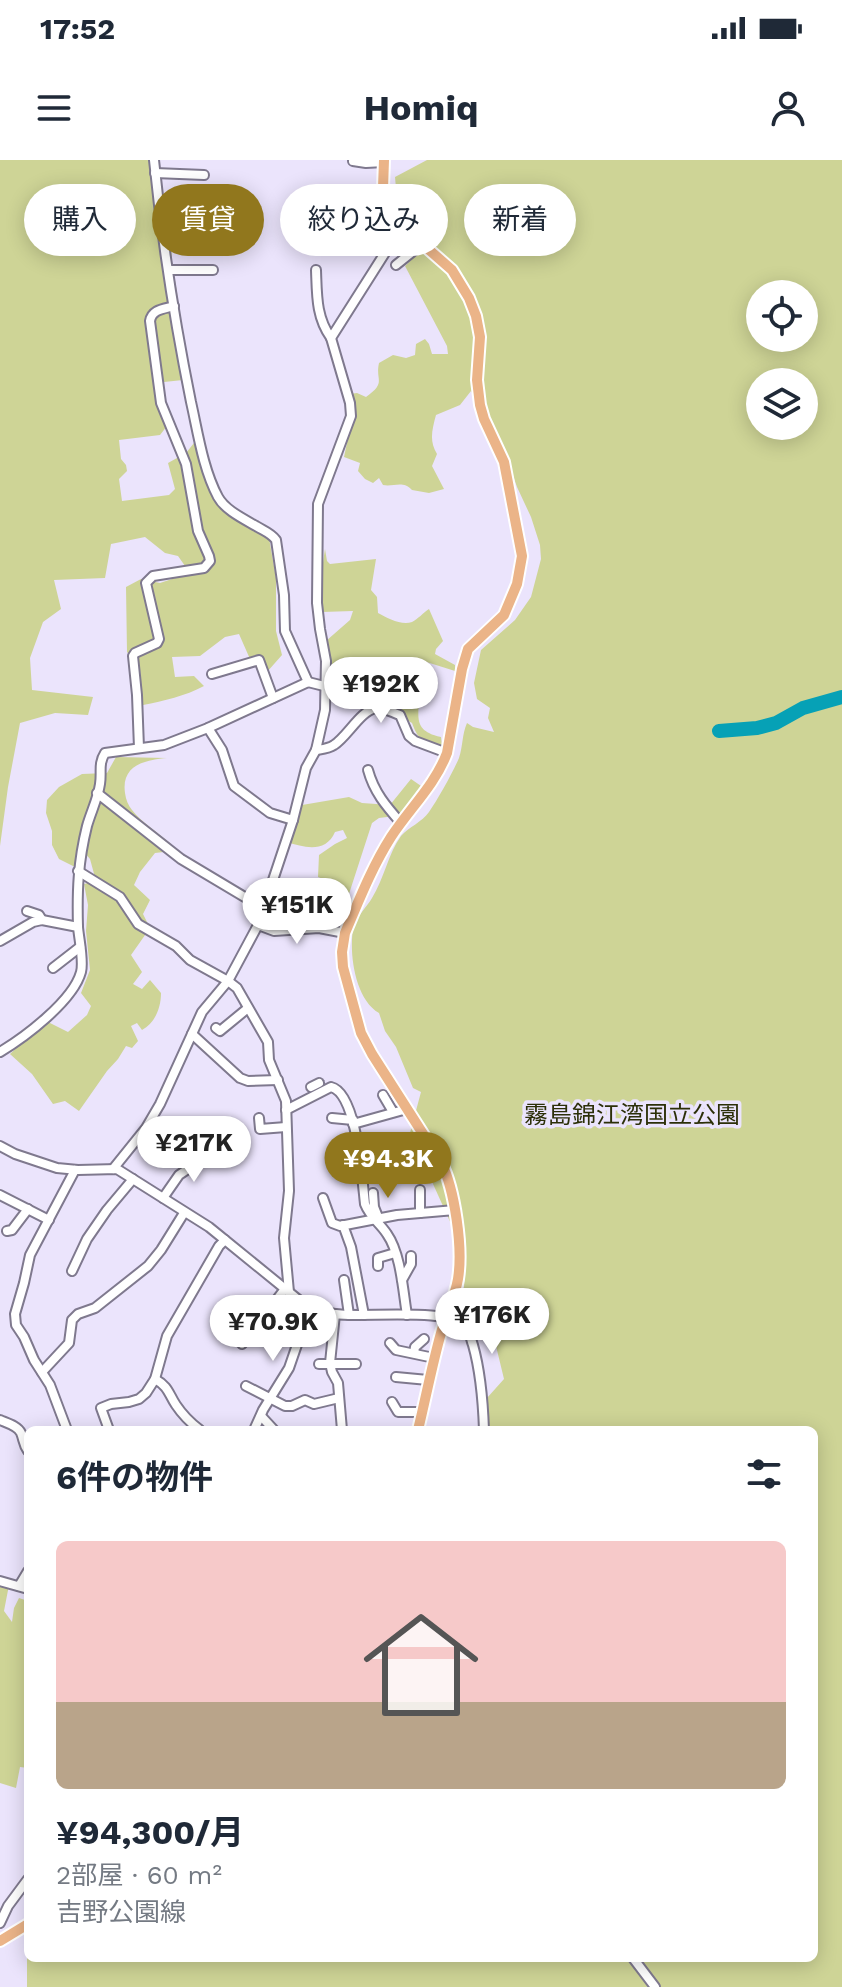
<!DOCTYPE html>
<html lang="ja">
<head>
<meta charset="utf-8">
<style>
	:root { --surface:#fff; --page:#f2f2f3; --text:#1f2937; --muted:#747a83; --accent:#91771d }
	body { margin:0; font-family:"Work Sans","Noto Sans JP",sans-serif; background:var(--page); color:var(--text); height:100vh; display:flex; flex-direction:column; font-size:30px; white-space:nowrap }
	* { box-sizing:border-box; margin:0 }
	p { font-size:26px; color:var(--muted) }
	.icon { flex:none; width:44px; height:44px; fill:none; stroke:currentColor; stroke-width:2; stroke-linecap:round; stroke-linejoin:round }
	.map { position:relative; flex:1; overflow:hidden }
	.side { position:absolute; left:24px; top:1266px; width:794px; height:536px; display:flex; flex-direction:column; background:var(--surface); border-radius:12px; box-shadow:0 4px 20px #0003 }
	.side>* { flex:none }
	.guide { position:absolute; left:24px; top:24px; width:794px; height:72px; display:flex; gap:16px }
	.tools { position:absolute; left:746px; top:120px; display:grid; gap:16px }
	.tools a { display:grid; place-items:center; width:72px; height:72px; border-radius:50%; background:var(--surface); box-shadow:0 4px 20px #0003; font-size:40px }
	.price { position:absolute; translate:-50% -68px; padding:0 18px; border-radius:28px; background:#fff; color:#222; font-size:26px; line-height:52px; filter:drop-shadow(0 2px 4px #0008) }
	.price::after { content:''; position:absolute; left:50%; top:48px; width:24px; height:18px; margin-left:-12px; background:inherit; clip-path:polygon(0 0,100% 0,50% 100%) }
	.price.current { background:var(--accent); color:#fff }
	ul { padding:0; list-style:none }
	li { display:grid; align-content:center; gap:16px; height:424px; padding:0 32px }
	li span { display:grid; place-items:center; height:248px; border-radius:12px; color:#555 }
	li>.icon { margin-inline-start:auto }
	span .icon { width:144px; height:144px; fill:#fffc; stroke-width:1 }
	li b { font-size:34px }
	h2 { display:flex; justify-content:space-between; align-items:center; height:96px; padding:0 32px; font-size:34px }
	.tag { padding:0 28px; border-radius:36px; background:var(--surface); box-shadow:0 4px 20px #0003; font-size:28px; line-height:72px }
	.tag.current { background:var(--accent); color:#fff }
	.status { display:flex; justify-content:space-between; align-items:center; height:56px; padding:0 40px; background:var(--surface); direction:ltr }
	.status svg { height:22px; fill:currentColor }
	header { display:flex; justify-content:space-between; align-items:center; height:104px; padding:0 32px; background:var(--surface); font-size:36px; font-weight:700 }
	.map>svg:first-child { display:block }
	.green { fill:#ced496; fill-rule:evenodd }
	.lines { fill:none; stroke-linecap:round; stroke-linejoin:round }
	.river { stroke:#06a1b6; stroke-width:14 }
	.minor-casing { stroke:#7f798e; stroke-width:12 }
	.major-casing { stroke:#fff; stroke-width:14 }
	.minor { stroke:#fff; stroke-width:8 }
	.major { stroke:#ebb488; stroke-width:10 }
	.labels { text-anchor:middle; stroke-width:7; stroke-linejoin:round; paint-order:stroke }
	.park-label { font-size:24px; fill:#2c2f08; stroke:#ebe4fc }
</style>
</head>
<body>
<div class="status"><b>17:52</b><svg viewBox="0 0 49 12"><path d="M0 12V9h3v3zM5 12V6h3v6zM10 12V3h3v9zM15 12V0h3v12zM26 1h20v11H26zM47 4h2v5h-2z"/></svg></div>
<header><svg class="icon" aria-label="menu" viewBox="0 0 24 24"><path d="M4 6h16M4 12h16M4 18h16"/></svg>Homiq<svg class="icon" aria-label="person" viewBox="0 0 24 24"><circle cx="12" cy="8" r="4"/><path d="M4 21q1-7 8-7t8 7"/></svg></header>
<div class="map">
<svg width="842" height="1827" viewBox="0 0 842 1827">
	<rect width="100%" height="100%" fill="#ebe4fc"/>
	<!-- green -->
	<g class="green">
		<path d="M0 0H159L164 43 163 61 171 78 172 104 177 132 183 220 164 222 160 226 164 237 158 242 167 266 160 275 119 280 121 299 126 305 127 311 119 319 122 341 169 335 175 329 168 303 186 293 194 283 204 290 222 341 269 378 276 418V471L282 495 267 512 250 499 239 474 225 477 200 496 172 497 175 517 194 516 204 526C185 536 164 541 143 545L140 510 127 492 126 427 141 419 160 423 190 413 178 396 165 393 145 377 111 384 105 418 54 420 61 449 43 462 30 498 32 530 93 537 88 555 55 553 20 563 8 627 0 686Z"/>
		<path d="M427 0H842V1827H27V1795L28 1798 87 1800 88 1798H814V1270H489L487 1238 504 1219 496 1186 481 1176 473 1160 454 1153 464 1127 466 1097 410 973 421 932 413 928 396 887 385 871 379 853C355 839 349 794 353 769 355 758 367 747 372 738 384 719 388 694 401 676 409 667 422 662 429 652 438 639 452 614 459 598 463 586 462 574 467 563L473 567 494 572 488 558 490 548 477 539 474 523 481 490 515 460 531 437 541 399 540 385 531 357 517 327 507 298 471 231 460 245 436 255C432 270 429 281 437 294L432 306 444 329 429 333 412 330C403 320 394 327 383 325L379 318 373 323 365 319 358 311 360 303 344 297 352 259 350 234 357 233 366 237C387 222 375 221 379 203L393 195 406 198 415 195 416 184 425 179 429 184 432 194H448L447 186 405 106 435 76 409 55 397 39 395 17ZM760 134H804V178H760ZM760 222H804V266H760Z"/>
		<path d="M325 389 327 401 330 404 376 399 371 430 377 437 378 453C387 458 402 466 412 462 418 459 423 453 429 449L443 481 436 489 435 494 455 505V511L417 499 403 504 405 515C407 517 413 522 414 524 427 547 404 569 441 577L442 586C423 581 419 582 412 563L390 550 380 525 361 519 356 502 329 511 326 481 350 460 353 451 322 452 321 416Z"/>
		<path d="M116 597 167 598C145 600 121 605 125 633 126 640 128 645 132 650 142 663 159 673 171 684L172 691 155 693 140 712 134 725 150 740 143 754 150 768 131 795 142 812 133 824 142 829 150 820 161 833C161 848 155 863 142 870L137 863 131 866 138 881 132 888 126 886 118 899 107 911 79 951 65 941 53 944 32 914 10 894 46 861 68 872 87 855 91 846 81 833 90 810 86 771 88 745 84 724 96 721 90 699 85 693 75 707 59 699 52 685V671L46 653 47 640 59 627 82 614 107 613Z"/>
		<path d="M411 619 424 628 403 655 379 658 372 663 347 740 338 737V725L318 717 319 695 335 684 347 678 343 670 335 672C326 693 305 688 287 682L302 645 349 637 362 643 390 645Z"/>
		<polygon points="0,1422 9,1425 4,1451 12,1462 14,1448 19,1438 28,1441 28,1608 20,1607 16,1628 0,1623"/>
	</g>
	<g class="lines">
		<!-- river -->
		<polyline class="river" points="719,571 757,568 776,563 803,548 842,537"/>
		<!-- minor casing -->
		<g class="minor-casing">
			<g id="minor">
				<path d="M154 0C162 80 175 163 191 242 198 273 203 309 218 337 225 350 244 359 256 366 264 371 271 373 276 380L284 435 285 471 308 522"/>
				<polyline points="353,1 366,3 384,2"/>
				<polyline points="155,13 204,15"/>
				<path d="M362 40C366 60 370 79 391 84"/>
				<polyline points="396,105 422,84"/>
				<polyline points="169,110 213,110"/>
				<path d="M316 110C317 135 316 157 331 178"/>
				<polyline points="212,514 259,500 273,538"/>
				<polyline points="208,568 222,590 234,626 270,653 293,660"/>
				<path d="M139 588 137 535 133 496 135 493 157 483 159 479 146 423 153 416 204 408 210 401 209 396 198 371 186 304 161 243 150 161C152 149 164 149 174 146"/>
				<path d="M316 590C322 589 328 589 334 585 347 577 361 550 376 548 384 547 393 553 400 555L409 576 415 581 447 593"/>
				<path d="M368 610C374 632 386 646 401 663"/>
				<polyline points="97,633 181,699 263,748"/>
				<polyline points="78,711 120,737 138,764 176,786 190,800 228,821 237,828 268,882 269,900 286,941 289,1031 284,1078 289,1132"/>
				<polyline points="27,751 39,755 42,760"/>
				<polyline points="258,765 274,771 319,768 345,773"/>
				<path d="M78 767C77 731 78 702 87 666 91 652 98 638 100 624 102 612 98 604 105 593L164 585 208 568 308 522 324 526"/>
				<path d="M0 781 33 762 42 760 78 767C79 779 84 801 81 812 73 841 25 877 0 892"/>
				<polyline points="53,808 80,787"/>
				<polyline points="216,868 220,871 248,848"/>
				<polyline points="192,874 240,918 248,921 278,920"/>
				<polyline points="311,927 319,923"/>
				<polyline points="383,935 393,952"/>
				<path d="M286 950 331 927C357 933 362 1019 365 1044 370 1057 380 1063 387 1074 401 1094 403 1131 407 1155"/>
				<polyline points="259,958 260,969 286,967"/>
				<polyline points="332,958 353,960"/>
				<polyline points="353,964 407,949"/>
				<path d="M0 986 15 994 57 1008 78 1010 117 1009 209 1067 300 1141C311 1148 322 1152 335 1154 361 1158 453 1147 467 1167 470 1172 471 1180 473 1185 481 1213 483 1241 484 1270"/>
				<polyline points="358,988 385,984"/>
				<polyline points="113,1009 146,968 160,944 202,852 228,821 258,765 293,660 306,608 316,590 325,550 326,501 320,469 317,443 318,344 351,256 350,243 331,178 390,85 403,69"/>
				<polyline points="420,1030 420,1053"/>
				<polyline points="373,1033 374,1047 378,1057"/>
				<polyline points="0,1035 49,1060"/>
				<polyline points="163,1038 179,1015 210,994"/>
				<polyline points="323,1038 332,1063 340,1066 397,1055 455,1050"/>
				<polyline points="343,1065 351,1087 364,1155"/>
				<polyline points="7,1071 12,1070 28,1049"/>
				<polyline points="378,1106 378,1098 395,1093"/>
				<polyline points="72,1111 87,1079 107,1050 133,1019"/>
				<polyline points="344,1120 349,1155"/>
				<polyline points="402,1120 411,1104 411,1096"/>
				<polyline points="335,1154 330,1203 332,1212 338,1223 342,1270"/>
				<polyline points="390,1183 396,1190 434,1198"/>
				<polyline points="242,1184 285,1129"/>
				<polyline points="414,1193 415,1187 424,1179"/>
				<polyline points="319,1204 356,1204"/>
				<polyline points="42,1212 69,1183 72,1160 78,1154 95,1148 148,1106 161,1090 184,1053"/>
				<polyline points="396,1217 428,1220"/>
				<path d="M155 1219C169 1227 168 1233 176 1245 182 1254 192 1264 200 1270"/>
				<polyline points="246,1226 285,1246 292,1246 305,1240 314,1244 339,1238"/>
				<polyline points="392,1242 398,1252 422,1252"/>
				<polyline points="261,1256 274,1270"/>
				<path d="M0 1260C7 1263 18 1266 21 1273 24 1280 23 1284 28 1291"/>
				<polyline points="67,1270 50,1225 34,1200 24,1177 16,1165 15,1154 24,1123 30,1095 75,1010"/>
				<polyline points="109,1270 101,1248 111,1244 129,1242 139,1239 146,1233 155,1219 167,1176 219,1086 225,1080"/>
				<polyline points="254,1270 263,1250 289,1208 310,1147"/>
				<polyline points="0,1421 28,1429"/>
				<polyline points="19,1426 28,1411"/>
				<polyline points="0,1763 8,1746 28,1719"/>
				<polyline points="633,1798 655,1827"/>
			</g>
		</g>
		<!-- major casing -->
		<g class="major-casing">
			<g id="major">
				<path d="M384 0 383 28 386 54 390 59 419 81 452 110 469 138 476 156 480 177 477 220 480 245 484 259 504 302 522 396 517 424 504 455 468 489 462 509 447 593C435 625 410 648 391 677 372 707 359 740 345 773L342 792 343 807 361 873 372 894 441 1002C455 1030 463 1088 458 1119 455 1137 446 1155 441 1173 432 1205 426 1237 418 1270"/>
				<polyline points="0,1781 28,1764"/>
			</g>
		</g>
		<!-- minor -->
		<use href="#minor" class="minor"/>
		<!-- major -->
		<use href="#major" class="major"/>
	</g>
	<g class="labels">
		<!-- park labels -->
		<g class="park-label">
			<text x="632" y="963">霧島錦江湾国立公園</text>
		</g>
	</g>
</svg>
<div class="tools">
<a><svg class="icon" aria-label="locate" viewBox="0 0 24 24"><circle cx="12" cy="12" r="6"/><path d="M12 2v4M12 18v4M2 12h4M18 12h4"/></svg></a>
<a><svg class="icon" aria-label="layers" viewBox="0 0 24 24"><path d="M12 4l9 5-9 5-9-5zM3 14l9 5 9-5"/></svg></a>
</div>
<b class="price" style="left:381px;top:565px">¥192K</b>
<b class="price" style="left:297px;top:786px">¥151K</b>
<b class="price" style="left:194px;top:1024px">¥217K</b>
<b class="price current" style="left:388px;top:1040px">¥94.3K</b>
<b class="price" style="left:492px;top:1196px">¥176K</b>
<b class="price" style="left:273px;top:1203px">¥70.9K</b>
<div class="guide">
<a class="tag">購入</a>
<a class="tag current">賃貸</a>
<a class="tag">絞り込み</a>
<a class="tag">新着</a>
</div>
<section class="side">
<h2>6件の物件<svg class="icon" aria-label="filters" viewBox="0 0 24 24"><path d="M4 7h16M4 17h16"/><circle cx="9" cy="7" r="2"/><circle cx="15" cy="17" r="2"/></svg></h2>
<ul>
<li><span style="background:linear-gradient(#f6c9c9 65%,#b9a48a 0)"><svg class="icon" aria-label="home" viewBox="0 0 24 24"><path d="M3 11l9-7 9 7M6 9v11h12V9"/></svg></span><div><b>¥94,300/月</b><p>2部屋 · 60 m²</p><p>吉野公園線</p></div></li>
</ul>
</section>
</div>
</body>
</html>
